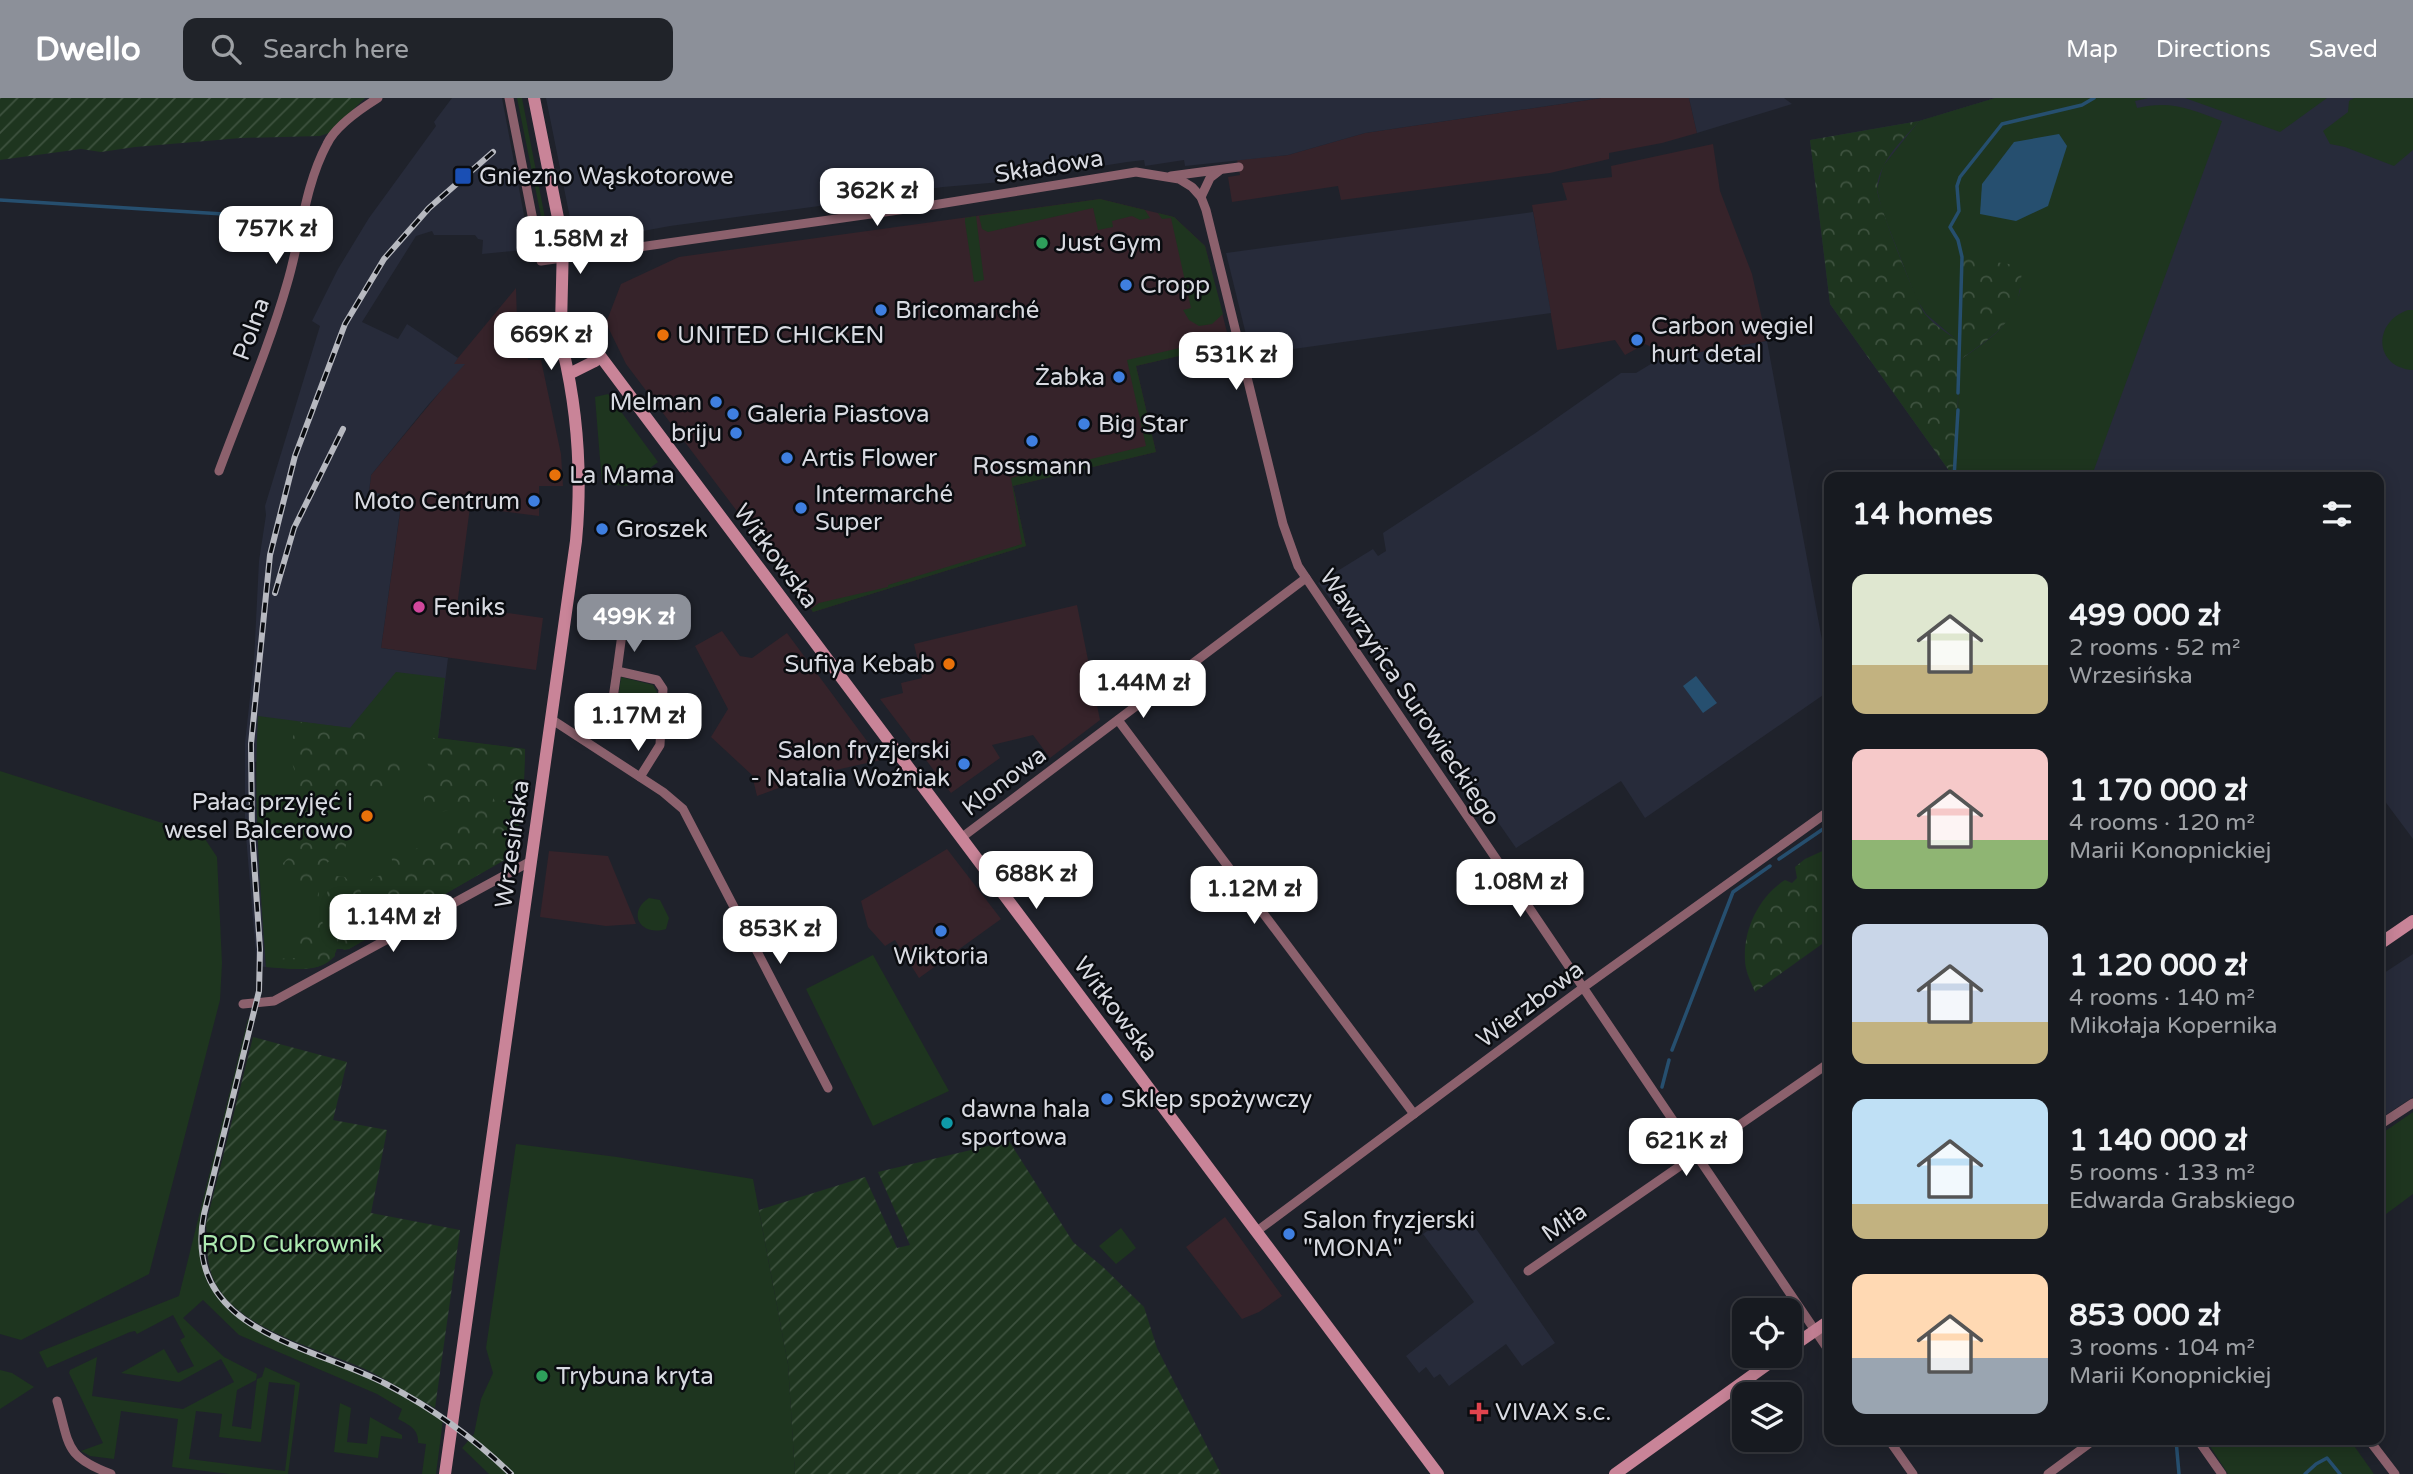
<!DOCTYPE html>
<html lang="en">
<head>
<meta charset="utf-8">
<style>
	:root { --surface:#171a20; --page:#202329; --text:#f1f3f6; --muted:#9ea1a5; --line:#36383e; --accent:#8c9099 }
	body { margin:0; font-family:"Varela Round",sans-serif; background:var(--page); color:var(--text); height:100vh; display:flex; flex-direction:column; font-size:26px; white-space:nowrap }
	* { box-sizing:border-box; margin:0 }
	p { font-size:23px; color:var(--muted) }
	.icon { flex:none; width:38px; height:38px; fill:none; stroke:currentColor; stroke-width:2; stroke-linecap:round; stroke-linejoin:round }
	.map { position:relative; flex:1; overflow:hidden }
	.side { position:absolute; left:1824px; top:374px; width:560px; height:973px; display:flex; flex-direction:column; background:var(--surface); border-radius:14px; box-shadow:0 4px 18px #0003,0 0 0 2px var(--line) }
	.side>* { flex:none }
	.fabs { position:absolute; left:1732px; top:1200px; display:grid; gap:14px }
	.fabs a { display:grid; place-items:center; width:70px; height:70px; border-radius:14px; background:var(--surface); box-shadow:0 4px 18px #0003,0 0 0 2px var(--line); font-size:35px }
	.price { position:absolute; translate:-50% -60px; padding:0 16px; border-radius:14px; background:#fff; color:#222; font-size:23px; line-height:46px; filter:drop-shadow(0 2px 4px #0008) }
	.price::after { content:''; position:absolute; left:50%; top:42px; width:21px; height:16px; margin-left:-10px; background:inherit; clip-path:polygon(0 0,100% 0,50% 100%) }
	.price.on { background:var(--accent); color:#fff }
	ul { padding:0; list-style:none }
	li { display:flex; align-items:center; gap:21px; height:175px; padding:0 28px }
	li span { display:grid; place-items:center; flex:none; width:196px; height:140px; border-radius:14px; color:#555 }
	li>.icon { margin-inline-start:auto }
	span .icon { width:84px; height:84px; fill:#fffc; stroke-width:1 }
	li b { font-size:30px }
	h2 { display:flex; justify-content:space-between; align-items:center; height:84px; padding:0 28px; font-size:30px }
	header { display:flex; align-items:center; gap:42px; box-sizing:border-box; height:98px; padding:0 35px; background:var(--accent); color:#fff }
	header strong { font-size:33px }
	nav { display:flex; gap:38px; margin-inline-start:auto; font-size:24px }
	.search { width:490px; height:63px; background:var(--page); display:flex; align-items:center; gap:18px; box-sizing:border-box; padding:0 24px; border-radius:14px; color:var(--muted); font-size:26px }
	.map>svg:first-child { display:block }
	.commercial { fill:#36232a }
	.built { fill:#272b3a }
	.green { fill:#1e351f; fill-rule:evenodd }
	.forest { fill:url(#forest-crowns) }
	.garden { fill:url(#garden-furrows) }
	.water { fill:#264f6f }
	.lines { fill:none; stroke-linecap:round; stroke-linejoin:round }
	.stream { stroke:#264f6f; stroke-width:3.5 }
	.street { stroke:#8c616d; stroke-width:9 }
	.secondary { stroke:#c98498; stroke-width:12 }
	.rail-casing { stroke:#b7b9c0; stroke-width:6 }
	.rail { stroke:#0a0c10; stroke-width:3.5; stroke-dasharray:10; stroke-linecap:butt }
	.transit-dot { fill:#1a4fb4; stroke:#0a0c10; stroke-width:2.5 }
	.leisure-dot { fill:#2e9e5b; stroke:#0a0c10; stroke-width:2.5 }
	.shop-dot { fill:#3f7fe0; stroke:#0a0c10; stroke-width:2.5 }
	.food-dot { fill:#e8710a; stroke:#0a0c10; stroke-width:2.5 }
	.hotel-dot { fill:#d1479c; stroke:#0a0c10; stroke-width:2.5 }
	.culture-dot { fill:#0f9aa8; stroke:#0a0c10; stroke-width:2.5 }
	.health-dot { fill:#e0444e; stroke:#0a0c10; stroke-width:2.5 }
	.labels { text-anchor:middle; stroke-width:5; stroke-linejoin:round; paint-order:stroke }
	.street-label { font-size:24px; fill:#d8dae1; stroke:#0a0c10 }
	.poi-label { font-size:24px; fill:#d8dae1; stroke:#0a0c10; text-anchor:start }
	.park-label { font-size:24px; fill:#adeab0; stroke:#0a0c10 }
</style>
</head>
<body>
<header>
<strong>Dwello</strong>
<div class="search"><svg class="icon" aria-label="search" viewBox="0 0 24 24"><circle cx="10" cy="10" r="6"/><path d="M15 15l6 6"/></svg>Search here</div>
<nav><a>Map</a><a>Directions</a><a>Saved</a></nav>
</header>
<div class="map">
<svg width="2413" height="1376" viewBox="0 0 2413 1376">
	<defs>
		<pattern id="forest-crowns" width="20" height="18" patternUnits="userSpaceOnUse" patternTransform="scale(1.75)"><rect width="20" height="18" fill="#1e351f"/><path d="M2 6a3 3 0 1 1 6 0M12 15a3 3 0 1 1 6 0" fill="none" stroke="#3e523f"/></pattern>
		<pattern id="garden-furrows" width="10" height="10" patternUnits="userSpaceOnUse" patternTransform="scale(1.75)"><rect width="10" height="10" fill="#1e351f"/><path d="M-1 1l2-2M0 10L10 0M9 11l2-2" fill="none" stroke="#3e523f"/></pattern>
	</defs>
	<rect width="100%" height="100%" fill="#1f222b"/>
	<!-- commercial -->
	<g class="commercial">
		<polygon points="1601,0 1689,0 1697,35 1662,45 1609,55 1609,61 1550,75 1341,102 1338,88 1232,104 1228,79 1240,77 1237,62 1288,57 1365,35"/>
		<polygon points="1713,46 1720,93 1752,176 1767,243 1659,261 1657,252 1645,246 1625,257 1615,242 1557,252 1532,107 1567,102 1562,85 1612,79 1611,68"/>
		<polygon points="1100,101 1174,119 1205,148 1230,246 1136,268 1156,354 1013,388 1026,448 813,514 626,266 606,225 621,186 679,159"/>
		<polygon points="516,190 517,224 525,225 528,262 541,262 561,356 563,388 539,388 539,418 470,409 457,508 543,520 536,572 381,550 402,400 369,395 371,377 463,266 453,266"/>
		<polygon points="1077,507 1100,622 1050,660 1033,637 992,647 1000,660 951,695 880,601 903,595 901,585 922,580 914,546"/>
		<polygon points="722,533 740,558 752,560 787,535 881,662 813,677 757,698 752,677 711,639 728,611 695,548"/>
		<polygon points="947,751 1001,821 919,880 895,842 885,848 868,829 861,803"/>
		<polygon points="549,753 608,758 636,826 606,828 540,819"/>
		<polygon points="1225,1119 1282,1198 1259,1214 1242,1221 1186,1149"/>
	</g>
	<!-- built -->
	<g class="built">
		<polygon points="452,0 502,0 530,149 523,152 482,156 483,142 478,141 475,137 434,137 432,133 416,138 362,224 398,241 407,226 458,260 454,266 465,266 428,307 371,377 369,394 402,399 381,550 448,560 438,640 255,664 258,752 266,869 257,868 245,726 245,645 254,563 259,463 266,417 265,408 320,228 312,223 338,171 369,120 436,28 434,24"/>
		<polygon points="546,0 1601,0 1365,35 1288,57 1185,68 1184,62 1145,68 1144,62 1127,64 1001,84 943,89 908,94 908,96 670,128 589,143 578,138 571,125"/>
		<polygon points="1689,0 1784,0 1792,6 1697,35"/>
		<polygon points="1995,0 2413,0 2413,741 2378,694 2378,380 1949,380 1950,374 1830,206 1810,42 1919,23"/>
		<polygon points="1533,114 1551,215 1251,257 1226,155"/>
		<polygon points="1767,243 1829,580 1829,593 1645,720 1621,683 1516,750 1457,665 1318,485 1373,451 1378,458 1386,453 1383,435 1534,336 1621,275 1636,275 1659,261"/>
		<polygon points="2413,856 2413,999 2378,1022 2378,879"/>
		<polygon points="1461,1109 1555,1245 1522,1268 1506,1246 1449,1288 1440,1276 1434,1280 1426,1269 1419,1275 1406,1258 1474,1204 1423,1136"/>
	</g>
	<!-- green -->
	<g class="green">
		<polygon points="517,0 522,0 550,146 546,143"/>
		<path d="M1995 0H2148L2135 3 2137 10C2171 2 2190 11 2222 23L2091 380H1951L1958 312 1959 263C1994 237 2008 233 2021 190L1959 210V244L1926 216 1916 200 1882 112 1877 91 1883 68 1919 23Z"/>
		<polygon points="2185,0 2327,0 2280,34"/>
		<polygon points="2354,0 2413,0 2413,52 2394,68 2345,49 2330,46 2323,33 2348,14 2349,3"/>
		<polygon points="1100,101 1145,112 1150,120 1140,122 1132,118 1112,123 1113,129 1098,132 1093,110 988,134 982,131 979,118"/>
		<polygon points="1158,115 1174,119 1205,148 1223,216 1212,226 1199,228 1189,222 1183,212 1191,210 1171,120 1162,121"/>
		<polygon points="976,118 984,182 974,184 965,124 965,120"/>
		<path d="M2408 212H2413V272C2374 270 2372 224 2408 212Z"/>
		<polygon points="1220,236 1228,238 1230,246 1136,268 1156,354 1013,388 1026,448 813,514 811,511 819,505 888,489 888,487 1022,446 1011,380 1146,348 1127,262 1180,250 1181,245 1183,250 1190,249 1189,243"/>
		<polygon points="608,296 658,364 627,388 602,386 595,299"/>
		<path d="M396 574 445 580 438 640 525 651 524 683 515 756 349 851H337C328 878 291 870 266 869 260 785 253 702 258 618L350 630Z"/>
		<polygon points="621,579 653,587 657,594 654,616 647,614 646,617 618,603"/>
		<polygon points="0,673 203,738 217,759 222,865 220,902 149,1176 21,1242 0,1236"/>
		<path d="M649 800 660 802 669 820 666 831C641 839 626 815 649 800Z"/>
		<polygon points="873,857 949,993 873,1028 806,891"/>
		<path d="M254 920 202 1129C199 1223 269 1235 340 1265 377 1280 411 1299 443 1322L436 1376H422L426 1346 418 1345C419 1331 409 1327 398 1321L402 1311 377 1296 239 1237 203 1202 183 1220 224 1259 257 1276 256 1282 237 1292 232 1328 251 1331 257 1281 262 1279 265 1269 300 1285 288 1376H229L172 1369 178 1321 121 1313 114 1361 90 1358 81 1353 103 1345 69 1275 70 1272 97 1259 92 1298 183 1311 234 1284 221 1261 179 1284 121 1275 164 1251 178 1275 194 1268 180 1242 185 1239 173 1217 137 1236 135 1233 130 1234 47 1270 39 1254 179 1198 248 921ZM269 1284 295 1287 285 1373 189 1361 196 1313 222 1316 219 1339 261 1344Z"/>
		<polygon points="2413,1014 2413,1096 2378,1122 2378,1038"/>
		<polygon points="516,1046 617,1059 753,1081 788,1266 795,1376 489,1376 462,1350 474,1336 481,1301 493,1275 486,1250"/>
		<polygon points="1121,1130 1136,1150 1116,1166 1099,1148"/>
		<polygon points="0,1272 12,1275 34,1289 0,1311"/>
		<polygon points="340,1305 351,1310 347,1344 367,1346 370,1319 402,1337 402,1341 381,1338 378,1360 334,1354"/>
		<polygon points="2206,1342 2350,1342 2374,1376 2228,1376"/>
	</g>
	<!-- forest -->
	<g class="forest">
		<path d="M1919 23C1903 42 1878 64 1877 91 1877 103 1917 206 1925 216 1934 227 1948 236 1959 243L1962 159 2022 168C2020 225 2001 231 1959 263L1956 361 1950 374 1830 206 1810 42Z"/>
		<path d="M301 624 367 632C372 645 364 665 374 672L390 657 394 655 404 660C409 677 393 678 384 691L347 686 340 709 319 706 317 734 324 735 331 727 341 725C352 735 347 745 342 758L328 764C319 780 316 801 321 820 325 833 335 844 335 858 318 877 289 870 266 869V864L272 861 296 860 295 841 315 826 314 800H304L296 788 287 786 283 776V765L288 760 294 759 298 749 289 744V737C307 719 293 721 292 703 291 694 296 685 295 676 295 673 293 668 292 665 288 650 292 636 301 624Z"/>
		<path d="M426 639 525 651 524 683 503 688 493 695V700L495 703C502 704 508 702 513 696L522 699 515 756 349 851 344 852 340 849C330 827 317 799 336 778L345 779C355 792 361 782 362 802L367 806 373 805 376 797 369 789V783C379 773 398 781 391 758L398 753H411L418 750 434 739H451L460 724 465 722 464 715 456 710 434 716C416 703 426 692 432 675L423 657Z"/>
		<path d="M1829 750V841L1755 894C1751 884 1745 873 1745 862 1743 832 1759 798 1785 782L1792 785 1797 780 1795 769 1805 761Z"/>
	</g>
	<!-- garden -->
	<g class="garden">
		<polygon points="0,0 365,0 329,35 320,38 241,40 135,49 101,54 81,51 0,62"/>
		<path d="M253 939 347 964 333 1022 387 1032 371 1115 460 1132 435 1310C413 1298 391 1284 369 1273 322 1251 245 1235 217 1188 205 1168 208 1149 206 1126Z"/>
		<polygon points="1009,1043 1073,1144 1103,1169 1144,1209 1157,1250 1221,1376 795,1376 788,1266 759,1112 865,1079 897,1150 910,1147 878,1074"/>
	</g>
	<!-- water -->
	<g class="water">
		<polygon points="2059,36 2067,48 2048,108 2016,123 1980,116 1982,86 2014,44"/>
		<polygon points="1696,578 1717,605 1703,615 1683,588"/>
	</g>
	<g class="lines">
		<!-- stream -->
		<g class="stream">
			<polyline points="0,102 239,117"/>
			<polyline points="1958,295 1962,159 1958,142 1950,129 1959,113 1957,88 1960,79 2002,26 2082,7 2094,0"/>
			<polyline points="1954,380 1958,312"/>
			<polyline points="1779,761 1829,727"/>
			<polyline points="1672,952 1733,794 1770,768"/>
			<polyline points="1662,989 1669,962"/>
			<polyline points="2176,1342 2179,1376"/>
			<polyline points="2305,1376 2316,1366 2327,1360 2340,1376"/>
		</g>
		<!-- street -->
		<g class="street">
			<polyline points="509,0 541,163 927,108 1136,74 1179,81 1192,89 1201,99 1206,112 1283,426 1298,468 1829,1253"/>
			<polyline points="1171,78 1239,69"/>
			<polyline points="1201,99 1210,80 1219,73"/>
			<path d="M219 373C242 311 269 249 287 186 301 140 304 89 327 46 335 29 362 10 378 0"/>
			<polyline points="617,573 622,536"/>
			<polyline points="551,621 663,694 683,711 828,990"/>
			<polyline points="1118,622 1414,1016"/>
			<polyline points="640,679 660,647 663,591 657,582 617,573 612,607 661,635"/>
			<polyline points="961,740 1306,480"/>
			<polyline points="243,906 274,903 531,763"/>
			<polyline points="2378,1028 2413,1005"/>
			<polyline points="1257,1133 1584,889 1829,713"/>
			<polyline points="1528,1173 1829,965"/>
			<path d="M57 1303C70 1348 64 1358 111 1376"/>
			<polyline points="1889,1342 1913,1376"/>
			<polyline points="2198,1342 2222,1376"/>
			<polyline points="2369,1342 2395,1376"/>
			<polyline points="2048,1376 2094,1342"/>
		</g>
		<!-- secondary -->
		<g class="secondary">
			<polyline points="534,0 563,145 561,228"/>
			<circle cx="570" cy="240" r="14"/>
			<polyline points="584,242 592,247 1438,1376"/>
			<polyline points="573,274 595,263"/>
			<polyline points="2378,847 2413,823"/>
			<polyline points="1790,1250 1829,1223"/>
			<path d="M445 1376 576 443C582 379 578 315 563 252"/>
			<polyline points="1615,1376 1779,1258"/>
		</g>
		<!-- rail casing -->
		<g class="rail-casing">
			<g id="rail">
				<path d="M493 54 429 110 384 161 345 226 295 358 270 457 251 646 252 733 260 851 259 893 204 1116C181 1233 309 1246 386 1286 430 1309 475 1341 511 1376"/>
				<polyline points="275,495 294,430 343,331"/>
			</g>
		</g>
		<!-- rail -->
		<use href="#rail" class="rail"/>
	</g>
	<!-- markers -->
	<rect class="transit-dot" x="454" y="69" width="18" height="18" rx="3.5"/>
	<g class="leisure-dot">
		<circle cx="1042" cy="145" r="7"/>
		<circle cx="542" cy="1278" r="7"/>
	</g>
	<g class="shop-dot">
		<circle cx="1126" cy="187" r="7"/>
		<circle cx="881" cy="212" r="7"/>
		<circle cx="1637" cy="242" r="7"/>
		<circle cx="1119" cy="279" r="7"/>
		<circle cx="716" cy="304" r="7"/>
		<circle cx="733" cy="316" r="7"/>
		<circle cx="1084" cy="326" r="7"/>
		<circle cx="736" cy="335" r="7"/>
		<circle cx="1032" cy="343" r="7"/>
		<circle cx="787" cy="360" r="7"/>
		<circle cx="534" cy="403" r="7"/>
		<circle cx="801" cy="410" r="7"/>
		<circle cx="602" cy="431" r="7"/>
		<circle cx="964" cy="666" r="7"/>
		<circle cx="941" cy="833" r="7"/>
		<circle cx="1107" cy="1001" r="7"/>
		<circle cx="1289" cy="1136" r="7"/>
	</g>
	<g class="food-dot">
		<circle cx="663" cy="237" r="7"/>
		<circle cx="555" cy="377" r="7"/>
		<circle cx="949" cy="566" r="7"/>
		<circle cx="367" cy="718" r="7"/>
	</g>
	<circle class="hotel-dot" cx="419" cy="509" r="7"/>
	<circle class="culture-dot" cx="947" cy="1025" r="7"/>
	<path class="health-dot" d="M1475.5 1303.5h7v7h7v7h-7v7h-7v-7h-7v-7h7z"/>
	<g class="labels">
		<!-- street labels -->
		<g class="street-label">
			<text transform="translate(1049 68) rotate(-9)" y="8">Składowa</text>
			<text transform="translate(251 231) rotate(-70)" y="8">Polna</text>
			<text transform="translate(776 458) rotate(53)" y="8">Witkowska</text>
			<text transform="translate(1410 599) rotate(56)" y="8">Wawrzyńca Surowieckiego</text>
			<text transform="translate(1004 683) rotate(-37)" y="8">Klonowa</text>
			<text transform="translate(512 746) rotate(-82)" y="8">Wrzesińska</text>
			<text transform="translate(1530 906) rotate(-37)" y="8">Wierzbowa</text>
			<text transform="translate(1116 911) rotate(53)" y="8">Witkowska</text>
			<text transform="translate(1564 1124) rotate(-35)" y="8">Miła</text>
		</g>
		<!-- poi labels -->
		<g class="poi-label">
			<text x="479" y="86">Gniezno Wąskotorowe</text>
			<text x="1056" y="153">Just Gym</text>
			<text x="1140" y="195">Cropp</text>
			<text x="895" y="220">Bricomarché</text>
			<text x="1651" y="236">Carbon węgiel<tspan x="1651" dy="28">hurt detal</tspan></text>
			<text x="677" y="245">UNITED CHICKEN</text>
			<text x="1105" y="287" text-anchor="end">Żabka</text>
			<text x="702" y="312" text-anchor="end">Melman</text>
			<text x="747" y="324">Galeria Piastova</text>
			<text x="1098" y="334">Big Star</text>
			<text x="722" y="343" text-anchor="end">briju</text>
			<text x="801" y="368">Artis Flower</text>
			<text x="1032" y="376" text-anchor="middle">Rossmann</text>
			<text x="569" y="385">La Mama</text>
			<text x="815" y="404">Intermarché<tspan x="815" dy="28">Super</tspan></text>
			<text x="520" y="411" text-anchor="end">Moto Centrum</text>
			<text x="616" y="439">Groszek</text>
			<text x="433" y="517">Feniks</text>
			<text x="935" y="574" text-anchor="end">Sufiya Kebab</text>
			<text x="950" y="660" text-anchor="end">Salon fryzjerski<tspan x="950" dy="28">- Natalia Woźniak</tspan></text>
			<text x="353" y="712" text-anchor="end">Pałac przyjęć i<tspan x="353" dy="28">wesel Balcerowo</tspan></text>
			<text x="941" y="866" text-anchor="middle">Wiktoria</text>
			<text x="1121" y="1009">Sklep spożywczy</text>
			<text x="961" y="1019">dawna hala<tspan x="961" dy="28">sportowa</tspan></text>
			<text x="1303" y="1130">Salon fryzjerski<tspan x="1303" dy="28">"MONA"</tspan></text>
			<text x="556" y="1286">Trybuna kryta</text>
			<text x="1495" y="1322">VIVAX s.c.</text>
		</g>
		<!-- park labels -->
		<g class="park-label">
			<text x="292" y="1154">ROD Cukrownik</text>
		</g>
	</g>
</svg>
<div class="fabs">
<a><svg class="icon" aria-label="locate" viewBox="0 0 24 24"><circle cx="12" cy="12" r="6"/><path d="M12 2v4M12 18v4M2 12h4M18 12h4"/></svg></a>
<a><svg class="icon" aria-label="layers" viewBox="0 0 24 24"><path d="M12 4l9 5-9 5-9-5zM3 14l9 5 9-5"/></svg></a>
</div>
<b class="price" style="left:877px;top:130px">362K zł</b>
<b class="price" style="left:276px;top:168px">757K zł</b>
<b class="price" style="left:580px;top:178px">1.58M zł</b>
<b class="price" style="left:551px;top:274px">669K zł</b>
<b class="price" style="left:1236px;top:294px">531K zł</b>
<b class="price on" style="left:634px;top:556px">499K zł</b>
<b class="price" style="left:1143px;top:622px">1.44M zł</b>
<b class="price" style="left:638px;top:655px">1.17M zł</b>
<b class="price" style="left:1036px;top:813px">688K zł</b>
<b class="price" style="left:1520px;top:821px">1.08M zł</b>
<b class="price" style="left:1254px;top:828px">1.12M zł</b>
<b class="price" style="left:393px;top:856px">1.14M zł</b>
<b class="price" style="left:780px;top:868px">853K zł</b>
<b class="price" style="left:1686px;top:1080px">621K zł</b>
<section class="side">
<h2>14 homes<svg class="icon" aria-label="filters" viewBox="0 0 24 24"><path d="M4 7h16M4 17h16"/><circle cx="9" cy="7" r="2"/><circle cx="15" cy="17" r="2"/></svg></h2>
<ul>
<li><span style="background:linear-gradient(#dfe7d0 65%,#c2b280 0)"><svg class="icon" aria-label="home" viewBox="0 0 24 24"><path d="M3 11l9-7 9 7M6 9v11h12V9"/></svg></span><div><b>499 000 zł</b><p>2 rooms · 52 m²</p><p>Wrzesińska</p></div></li>
<li><span style="background:linear-gradient(#f6c9c9 65%,#8fb573 0)"><svg class="icon" aria-label="home" viewBox="0 0 24 24"><path d="M3 11l9-7 9 7M6 9v11h12V9"/></svg></span><div><b>1 170 000 zł</b><p>4 rooms · 120 m²</p><p>Marii Konopnickiej</p></div></li>
<li><span style="background:linear-gradient(#c9d6e8 70%,#c2b280 0)"><svg class="icon" aria-label="home" viewBox="0 0 24 24"><path d="M3 11l9-7 9 7M6 9v11h12V9"/></svg></span><div><b>1 120 000 zł</b><p>4 rooms · 140 m²</p><p>Mikołaja Kopernika</p></div></li>
<li><span style="background:linear-gradient(#bfe0f5 75%,#c2b280 0)"><svg class="icon" aria-label="home" viewBox="0 0 24 24"><path d="M3 11l9-7 9 7M6 9v11h12V9"/></svg></span><div><b>1 140 000 zł</b><p>5 rooms · 133 m²</p><p>Edwarda Grabskiego</p></div></li>
<li><span style="background:linear-gradient(#ffd9b3 60%,#9aa5b1 0)"><svg class="icon" aria-label="home" viewBox="0 0 24 24"><path d="M3 11l9-7 9 7M6 9v11h12V9"/></svg></span><div><b>853 000 zł</b><p>3 rooms · 104 m²</p><p>Marii Konopnickiej</p></div></li>
</ul>
</section>
</div>
</body>
</html>
